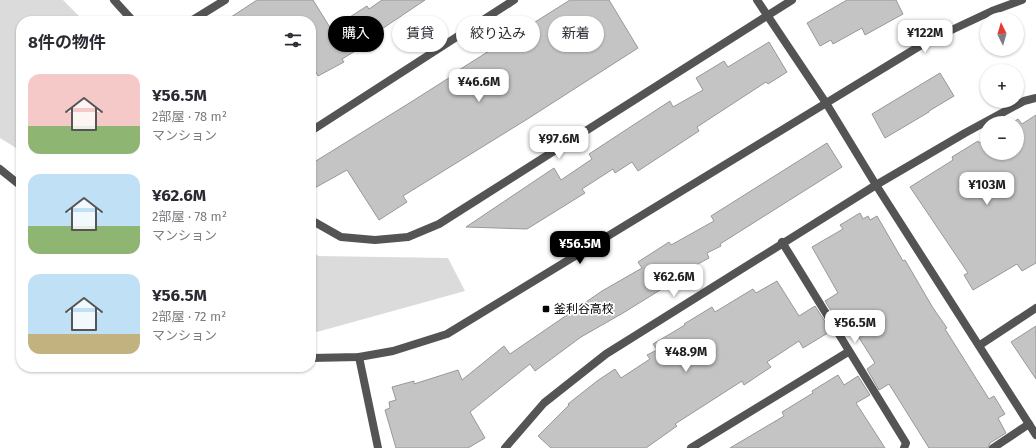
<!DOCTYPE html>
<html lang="ja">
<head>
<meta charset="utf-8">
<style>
	:root { --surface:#fff; --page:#f7f7f7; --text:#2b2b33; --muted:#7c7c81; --accent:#000 }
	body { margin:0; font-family:"Fira Sans","Noto Sans JP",sans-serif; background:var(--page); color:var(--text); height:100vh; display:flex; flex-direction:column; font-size:15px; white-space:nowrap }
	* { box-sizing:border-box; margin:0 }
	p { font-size:13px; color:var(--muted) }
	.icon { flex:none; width:22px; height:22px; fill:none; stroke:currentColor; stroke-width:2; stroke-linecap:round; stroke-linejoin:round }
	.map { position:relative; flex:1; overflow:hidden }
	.sheet { position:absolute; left:16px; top:16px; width:300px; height:356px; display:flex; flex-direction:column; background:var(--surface); border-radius:16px; box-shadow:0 1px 3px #0004 }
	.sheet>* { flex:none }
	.banner { position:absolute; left:328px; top:16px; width:380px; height:36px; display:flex; gap:8px }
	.needle { width:26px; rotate:355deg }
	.tools { position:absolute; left:980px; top:12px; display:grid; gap:8px }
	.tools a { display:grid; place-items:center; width:44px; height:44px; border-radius:50%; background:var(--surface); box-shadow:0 1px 3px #0004; font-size:20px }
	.price { position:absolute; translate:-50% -34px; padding:0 9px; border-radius:8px; background:#fff; color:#222; font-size:13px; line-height:26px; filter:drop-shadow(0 1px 2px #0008) }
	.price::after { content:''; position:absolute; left:50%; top:24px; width:12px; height:9px; margin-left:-6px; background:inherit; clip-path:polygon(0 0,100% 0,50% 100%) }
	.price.current { background:var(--accent); color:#fff }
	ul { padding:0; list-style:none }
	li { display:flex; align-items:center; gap:12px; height:100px; padding:0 12px }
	li span { display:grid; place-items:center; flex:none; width:112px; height:80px; border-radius:12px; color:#555 }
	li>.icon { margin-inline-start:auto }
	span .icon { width:48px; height:48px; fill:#fffc; stroke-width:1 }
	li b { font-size:17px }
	h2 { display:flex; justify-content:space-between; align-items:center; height:48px; padding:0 12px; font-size:17px }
	.tag { padding:0 14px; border-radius:18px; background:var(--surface); box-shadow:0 1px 3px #0004; font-size:14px; line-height:36px }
	.tag.current { background:var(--accent); color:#fff }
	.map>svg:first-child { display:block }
	.green { fill:#dbdbdb }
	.building { fill:#c4c4c4; stroke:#989898 }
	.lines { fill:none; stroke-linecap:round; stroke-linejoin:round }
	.minor { stroke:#545454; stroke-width:8 }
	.tertiary { stroke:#545454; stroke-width:8 }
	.poi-dot { fill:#000; stroke:#fff; stroke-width:1.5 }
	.labels { text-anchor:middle; stroke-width:3.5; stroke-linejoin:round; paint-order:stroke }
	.poi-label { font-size:12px; fill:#000; stroke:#fff; text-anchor:start }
</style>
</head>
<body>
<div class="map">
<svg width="1036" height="448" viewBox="0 0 1036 448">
	<rect width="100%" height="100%" fill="#fff"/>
	<!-- green -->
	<g class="green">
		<polygon points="0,0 63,0 84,21 21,21 21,151 0,138"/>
		<polygon points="311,249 318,256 448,258 465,291 317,332 311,328"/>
	</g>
	<!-- building -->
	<g class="building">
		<polygon points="257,0 313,0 331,29 367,6 369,9 382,0 425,0 370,37 372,41 342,59 344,62 318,76 311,64 311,21 225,21"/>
		<polygon points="570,0 609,0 638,48 529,118 403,196 407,202 379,220 347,170 311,190 311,164 411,102 452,76 451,75"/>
		<polygon points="847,0 896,0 903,14 865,35 862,28 833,44 831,40 820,46 807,23"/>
		<polygon points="769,42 787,72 768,84 766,82 697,127 699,131 638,171 632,162 615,173 613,169 582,189 585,193 527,229 466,227 554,168 561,180 592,159 589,154 670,101 673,107 703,90 696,78 724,61 728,67"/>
		<polygon points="940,73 954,96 929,111 929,112 885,138 872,114"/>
		<polygon points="1036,115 1036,263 1022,271 1017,264 973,290 964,275 968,273 910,187 953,160 952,157 978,141 979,143 987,138 987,153 1017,153 1017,123 1012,123 1018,119 1022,124"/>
		<polygon points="827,143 842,167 720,244 721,246 707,253 709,258 676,276 678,279 623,313 581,337 535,371 530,364 470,412 485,438 468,448 396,448 385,410 390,408 389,402 396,400 392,387 414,381 414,384 458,370 462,380 504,346 510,354 602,291 642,268 638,262 669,242 671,245 714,221 711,216"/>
		<polygon points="860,213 863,219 868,216 870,220 877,216 903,261 905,260 933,308 947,328 945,329 989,399 994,396 1005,414 998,418 1006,433 990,443 988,448 929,448 889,384 879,390 867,369 875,363 848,320 840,325 825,301 838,293 812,247 843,229 840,225"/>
		<polygon points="777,281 799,316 815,306 831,331 803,348 799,341 767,362 771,367 744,385 742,381 675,424 677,426 646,448 551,448 538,436 569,405 568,404 597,381 615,369 621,378 650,359 647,355 657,350 653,344 685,325 684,324 712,307 715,312 753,289 756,293"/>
		<polygon points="1036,326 1036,379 1011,342"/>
		<polygon points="838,375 844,385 858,376 870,395 856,403 885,448 730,448 784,416 782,412 813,393 812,391"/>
	</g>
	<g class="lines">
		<!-- minor -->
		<g class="minor">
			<polyline points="114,0 133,21"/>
			<polyline points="191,21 225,0"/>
			<polyline points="311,131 514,0"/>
			<polyline points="311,220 341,237 375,240 408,237 439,224 792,0"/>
			<polyline points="782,242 906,443 904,448"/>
			<polyline points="980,345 1036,308"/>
			<polyline points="359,357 378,448"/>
			<polyline points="691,448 848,352"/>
			<polyline points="993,448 1029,424"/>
		</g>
		<!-- tertiary -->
		<g class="tertiary">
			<polyline points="757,0 826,103 876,185 1036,435"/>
			<polyline points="0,169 21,186"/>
			<polyline points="311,358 359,357 393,351 447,334 928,41 992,11 1022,0"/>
			<polyline points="505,448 544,403 606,354 876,185 965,133 1024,101 1036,98"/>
		</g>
	</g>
	<!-- markers -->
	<rect class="poi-dot" x="542" y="305" width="8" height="8" rx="2"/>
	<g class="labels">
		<!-- poi labels -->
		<g class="poi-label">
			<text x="554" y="313">釜利谷高校</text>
		</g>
	</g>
</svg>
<div class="tools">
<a><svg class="needle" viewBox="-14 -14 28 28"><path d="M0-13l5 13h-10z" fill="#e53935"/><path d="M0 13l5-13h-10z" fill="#7c7c81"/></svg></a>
<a>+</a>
<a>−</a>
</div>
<b class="price" style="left:925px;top:54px">¥122M</b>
<b class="price" style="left:479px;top:103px">¥46.6M</b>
<b class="price" style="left:559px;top:160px">¥97.6M</b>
<b class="price" style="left:987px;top:206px">¥103M</b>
<b class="price current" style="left:580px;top:265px">¥56.5M</b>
<b class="price" style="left:674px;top:298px">¥62.6M</b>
<b class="price" style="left:855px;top:344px">¥56.5M</b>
<b class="price" style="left:686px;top:373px">¥48.9M</b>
<div class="banner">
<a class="tag current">購入</a>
<a class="tag">賃貸</a>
<a class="tag">絞り込み</a>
<a class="tag">新着</a>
</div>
<section class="sheet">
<h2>8件の物件<svg class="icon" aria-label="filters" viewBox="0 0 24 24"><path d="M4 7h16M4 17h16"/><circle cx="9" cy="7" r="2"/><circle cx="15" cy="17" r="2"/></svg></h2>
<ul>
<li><span style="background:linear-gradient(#f6c9c9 65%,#8fb573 0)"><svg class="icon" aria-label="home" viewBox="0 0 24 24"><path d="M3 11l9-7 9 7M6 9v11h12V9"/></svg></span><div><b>¥56.5M</b><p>2部屋 · 78 m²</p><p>マンション</p></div></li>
<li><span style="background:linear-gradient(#bfe0f5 65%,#8fb573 0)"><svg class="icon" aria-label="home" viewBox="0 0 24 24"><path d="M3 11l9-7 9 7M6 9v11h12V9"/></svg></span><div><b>¥62.6M</b><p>2部屋 · 78 m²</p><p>マンション</p></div></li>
<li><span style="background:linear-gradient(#bfe0f5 75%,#c2b280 0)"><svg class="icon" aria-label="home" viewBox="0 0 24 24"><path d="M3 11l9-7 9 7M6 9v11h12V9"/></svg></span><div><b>¥56.5M</b><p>2部屋 · 72 m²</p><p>マンション</p></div></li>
</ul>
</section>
</div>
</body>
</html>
